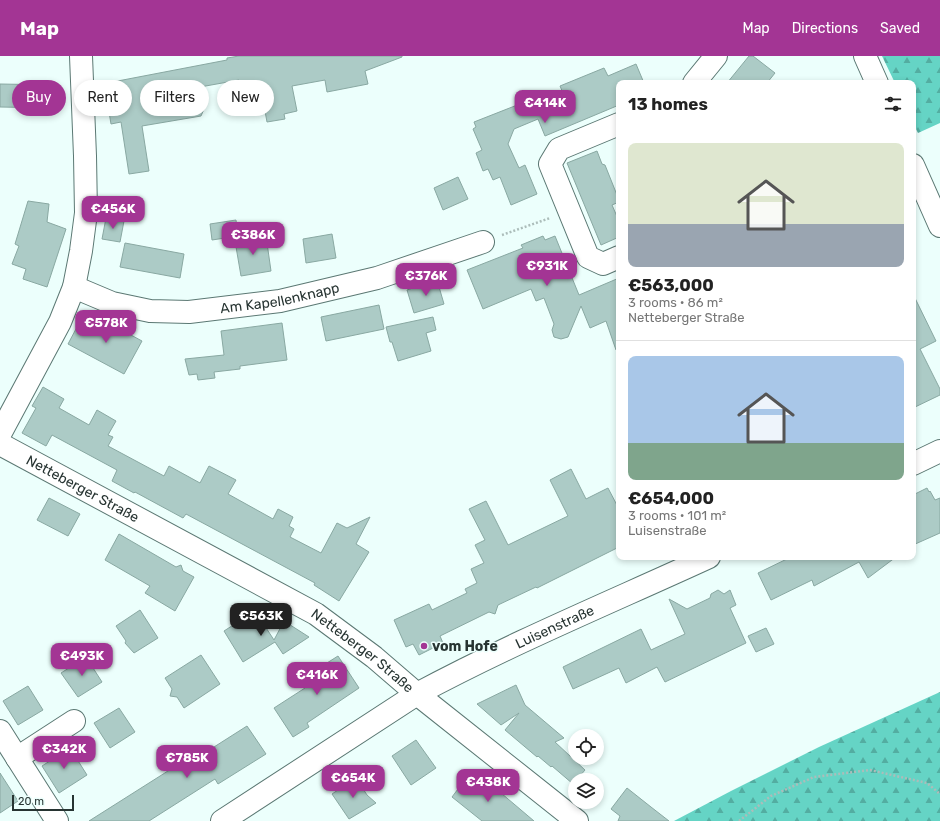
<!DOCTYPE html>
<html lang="en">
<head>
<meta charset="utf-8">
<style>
	:root { --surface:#fff; --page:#f6f6f6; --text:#222; --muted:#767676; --line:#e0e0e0; --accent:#a33594 }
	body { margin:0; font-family:Rubik,sans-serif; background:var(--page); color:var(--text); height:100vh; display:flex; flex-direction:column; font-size:15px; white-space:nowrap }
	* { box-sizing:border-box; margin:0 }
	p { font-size:13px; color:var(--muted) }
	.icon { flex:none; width:22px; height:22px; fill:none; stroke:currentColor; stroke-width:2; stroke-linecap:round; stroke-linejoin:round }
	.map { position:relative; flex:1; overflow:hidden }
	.details { position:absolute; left:616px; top:24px; width:300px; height:480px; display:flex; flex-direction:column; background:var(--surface); border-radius:8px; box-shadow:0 2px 6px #0003 }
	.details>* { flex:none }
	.hud { position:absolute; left:12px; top:24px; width:380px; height:36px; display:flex; gap:8px }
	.controls { position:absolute; left:568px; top:673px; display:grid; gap:8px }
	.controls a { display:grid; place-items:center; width:36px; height:36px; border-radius:50%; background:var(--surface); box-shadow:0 2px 6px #0003; font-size:20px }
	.scale { position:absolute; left:12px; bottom:10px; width:62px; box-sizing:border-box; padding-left:4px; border:2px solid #273432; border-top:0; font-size:11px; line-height:14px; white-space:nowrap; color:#273432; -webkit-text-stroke:3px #ecfffc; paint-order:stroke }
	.price { position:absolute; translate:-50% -34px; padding:0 9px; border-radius:8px; background:var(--accent); color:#fff; font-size:13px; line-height:26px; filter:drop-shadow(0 1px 2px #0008) }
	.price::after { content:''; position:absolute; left:50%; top:24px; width:12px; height:9px; margin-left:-6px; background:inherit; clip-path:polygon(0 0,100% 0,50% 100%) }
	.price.active { background:#222; color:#fff }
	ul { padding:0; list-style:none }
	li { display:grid; align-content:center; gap:8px; height:212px; padding:0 12px }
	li+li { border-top:1px solid var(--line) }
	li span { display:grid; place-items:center; height:124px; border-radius:8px; color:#555 }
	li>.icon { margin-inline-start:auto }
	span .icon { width:72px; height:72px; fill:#fffc; stroke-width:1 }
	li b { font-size:17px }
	h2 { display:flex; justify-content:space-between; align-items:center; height:48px; padding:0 12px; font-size:17px }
	.tag { padding:0 14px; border-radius:18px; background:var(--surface); box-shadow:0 2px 6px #0003; font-size:14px; line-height:36px }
	.tag.active { background:var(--accent); color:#fff }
	header { display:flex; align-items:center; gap:24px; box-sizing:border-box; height:56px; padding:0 20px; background:var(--accent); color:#fff }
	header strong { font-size:19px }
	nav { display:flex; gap:22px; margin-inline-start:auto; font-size:14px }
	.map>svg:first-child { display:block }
	.forest { fill:url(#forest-firs) }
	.building { fill:#accbc6; stroke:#89a8a2 }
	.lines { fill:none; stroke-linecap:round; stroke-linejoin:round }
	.minor-casing { stroke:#5b7873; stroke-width:24 }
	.major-casing { stroke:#5b7873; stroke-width:24 }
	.path { stroke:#acbdba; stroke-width:2.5; stroke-dasharray:2 2; stroke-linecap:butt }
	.minor { stroke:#fff; stroke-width:22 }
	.major { stroke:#fff; stroke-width:22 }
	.poi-dot { fill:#a33594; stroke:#ecfffc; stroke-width:1.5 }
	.labels { text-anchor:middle; stroke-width:3; stroke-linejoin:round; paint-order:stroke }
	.street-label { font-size:14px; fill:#273432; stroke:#ecfffc }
	.poi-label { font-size:14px; font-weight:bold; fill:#273432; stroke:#ecfffc; text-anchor:start }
</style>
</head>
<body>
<header>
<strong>Map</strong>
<nav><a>Map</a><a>Directions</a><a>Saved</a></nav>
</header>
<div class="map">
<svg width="940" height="765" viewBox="0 0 940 765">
	<defs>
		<pattern id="forest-firs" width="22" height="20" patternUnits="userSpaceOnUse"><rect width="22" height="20" fill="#65d4c5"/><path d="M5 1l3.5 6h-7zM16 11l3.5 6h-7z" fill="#53ada1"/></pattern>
	</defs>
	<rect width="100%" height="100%" fill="#ecfffc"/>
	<!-- forest -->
	<g class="forest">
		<polygon points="882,0 940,0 940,67 918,77 913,67 913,27 895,27"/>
		<polygon points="940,636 940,765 674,765 731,735 819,691"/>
	</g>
	<!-- building -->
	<g class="building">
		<polygon points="239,0 402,0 402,1 365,15 368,28 327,36 325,24 292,30 297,55 284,58 285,63 267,66 262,39 243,43 239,24 200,31 204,53 201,60 142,70 149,115 129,118 121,66 111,68 108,50 106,51 102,28 227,4 227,2"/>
		<polygon points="749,0 753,0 775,17 767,27 727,27"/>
		<polygon points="636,8 644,27 619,27 619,49 545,80 538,63 514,73 508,88 519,112 525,109 537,138 511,149 500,121 493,124 488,113 483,115 476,97 482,94 473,73 476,71 474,66 530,44 532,49 563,37 560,30 604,12 608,20"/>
		<polygon points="0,28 56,29 56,52 0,51"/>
		<polygon points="597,95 602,108 605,109 619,144 619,146 612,149 619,165 619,181 601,189 567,107"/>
		<polygon points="458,121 468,143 443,154 434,132"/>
		<polygon points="28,145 49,148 47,166 66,173 47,231 23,223 26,213 12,208 19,190 15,188"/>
		<polygon points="106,162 124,165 120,186 102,183"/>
		<polygon points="236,164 238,180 212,184 210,168"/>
		<polygon points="332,178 336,202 306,207 303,183"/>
		<polygon points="266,180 271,215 241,220 235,185"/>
		<polygon points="543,180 545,184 555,180 579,239 619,222 619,293 616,294 606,265 590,272 581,250 568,281 561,283 554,281 552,274 554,268 544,242 536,245 531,233 483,253 467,214 523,192 521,189"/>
		<polygon points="125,187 184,198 180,222 120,211"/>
		<polygon points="437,224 444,248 414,257 407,234"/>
		<polygon points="913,238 936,285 920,293 940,333 940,339 913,352"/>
		<polygon points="379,249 384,273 326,285 321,261"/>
		<polygon points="94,259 142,285 124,318 68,288 77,271 85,275"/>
		<polygon points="433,261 436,274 426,277 431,295 398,305 392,286 390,286 386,271"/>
		<polygon points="282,267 287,304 240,310 240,313 214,316 215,322 198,324 197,318 189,319 185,303 224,299 221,275"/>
		<polygon points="43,331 64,343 59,352 89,369 97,354 116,365 108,379 113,381 108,390 164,420 169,410 200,427 209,410 236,424 228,438 273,463 278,453 293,461 289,470 294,473 290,481 321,497 337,467 347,472 370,461 356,488 369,496 339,545 314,529 315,527 186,458 183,462 135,436 134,437 112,425 117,414 52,379 46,390 22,377 36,352 32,350"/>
		<polygon points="571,413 586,443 608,432 619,453 619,491 537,532 536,531 498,549 495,558 489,556 440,580 443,587 419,599 413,588 406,591 394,564 429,548 432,554 467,537 465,533 477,527 471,513 484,507 475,489 485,484 469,453 486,445 508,489 568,460 550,424"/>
		<polygon points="927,432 929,436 930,435 935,444 940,442 940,477 913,489 913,439"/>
		<polygon points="49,442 80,458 68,480 37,464"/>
		<polygon points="119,478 176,511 181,509 183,515 194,521 175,555 145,537 150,530 105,504"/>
		<polygon points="791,501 896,501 868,522 859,506 814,530 812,524 771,544 758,517"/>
		<polygon points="718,534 724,538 730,534 736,549 730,552 746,587 665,626 657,611 626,627 619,612 573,633 563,611 641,573 651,594 685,578 669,543 687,553 710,542 711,538"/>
		<polygon points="140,554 158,582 134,597 125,587 126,585 116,570"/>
		<polygon points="255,555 274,584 284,565 309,581 283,598 275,586 243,606 224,575"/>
		<polygon points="766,572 774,588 756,596 748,580"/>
		<polygon points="201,599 220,628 184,652 177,641 170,640 172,633 165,622"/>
		<polygon points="338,600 359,632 307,667 309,671 293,681 274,652 305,632 300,624"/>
		<polygon points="86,601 102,626 78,641 61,617"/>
		<polygon points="516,629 525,649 564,682 555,686 585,714 573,728 552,710 551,711 538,700 537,701 505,674 519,657 501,669 477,648"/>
		<polygon points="28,630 43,654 18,669 3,645"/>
		<polygon points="119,652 135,676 110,692 94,667"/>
		<polygon points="247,670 266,698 218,728 215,723 149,765 89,765 179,708 181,712"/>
		<polygon points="416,684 436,712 411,729 392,700"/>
		<polygon points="70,692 87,719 59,737 42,710"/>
		<polygon points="0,717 18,745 0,757"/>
		<polygon points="477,719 487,727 488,726 534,765 482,765 452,741 464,725 469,729"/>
		<polygon points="356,722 367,739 376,747 349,763 332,738"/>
		<polygon points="627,732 651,751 669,765 618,765 620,760 611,753"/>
	</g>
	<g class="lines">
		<!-- minor casing -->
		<g class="minor-casing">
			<g id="minor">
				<polyline points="694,27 716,0"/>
				<polyline points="619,68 559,93 550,108 588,201 603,208 619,201"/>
				<path id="s1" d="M74 231 112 247 150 255 189 256 280 245 377 222 483 186"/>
				<polyline points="0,378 60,266 74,231 81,195 86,157 85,100 81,0"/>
				<path id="s2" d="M0 388 316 558 374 601 417 638 577 765"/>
				<polyline points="913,408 940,395"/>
				<polyline points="0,675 57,765"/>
				<polyline points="17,702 74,665"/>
				<path id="s3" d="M222 765 417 638C512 587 611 546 709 501"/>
			</g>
		</g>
		<!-- major casing -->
		<g class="major-casing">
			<g id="major">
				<polyline points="865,0 877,27"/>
				<polyline points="913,109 940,170"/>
			</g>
		</g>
		<!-- path -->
		<g class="path">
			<polyline points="502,179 550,162"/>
			<polyline points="739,765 771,740 814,721 870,714 927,727 940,738"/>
		</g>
		<!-- minor -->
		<use href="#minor" class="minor"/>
		<!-- major -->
		<use href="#major" class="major"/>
	</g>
	<!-- markers -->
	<circle class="poi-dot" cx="424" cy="590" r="4"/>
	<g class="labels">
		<!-- street labels -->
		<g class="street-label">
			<text dy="5" stroke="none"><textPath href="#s1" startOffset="211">Am Kapellenknapp</textPath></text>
			<text dy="5" stroke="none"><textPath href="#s2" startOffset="94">Netteberger Straße</textPath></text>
			<text dy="5" stroke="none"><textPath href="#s3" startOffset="386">Luisenstraße</textPath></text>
			<text dy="5" stroke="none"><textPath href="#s2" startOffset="418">Netteberger Straße</textPath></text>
		</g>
		<!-- poi labels -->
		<g class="poi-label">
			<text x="432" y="595">vom Hofe</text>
		</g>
	</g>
</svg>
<div class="controls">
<a><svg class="icon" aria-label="locate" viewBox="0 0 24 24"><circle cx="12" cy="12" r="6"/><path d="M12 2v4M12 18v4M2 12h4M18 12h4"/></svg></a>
<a><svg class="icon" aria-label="layers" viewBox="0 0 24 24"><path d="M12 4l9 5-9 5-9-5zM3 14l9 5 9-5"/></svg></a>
</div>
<div class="scale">20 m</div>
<b class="price" style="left:545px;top:68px">€414K</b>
<b class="price" style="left:113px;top:174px">€456K</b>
<b class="price" style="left:253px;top:200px">€386K</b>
<b class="price" style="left:547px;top:231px">€931K</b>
<b class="price" style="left:426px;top:241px">€376K</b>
<b class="price" style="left:106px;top:288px">€578K</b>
<b class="price active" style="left:261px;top:581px">€563K</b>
<b class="price" style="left:82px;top:621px">€493K</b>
<b class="price" style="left:317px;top:640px">€416K</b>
<b class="price" style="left:64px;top:714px">€342K</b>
<b class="price" style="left:187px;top:723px">€785K</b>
<b class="price" style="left:353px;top:743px">€654K</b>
<b class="price" style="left:488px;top:747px">€438K</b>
<div class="hud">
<a class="tag active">Buy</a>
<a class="tag">Rent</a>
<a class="tag">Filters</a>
<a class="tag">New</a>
</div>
<section class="details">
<h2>13 homes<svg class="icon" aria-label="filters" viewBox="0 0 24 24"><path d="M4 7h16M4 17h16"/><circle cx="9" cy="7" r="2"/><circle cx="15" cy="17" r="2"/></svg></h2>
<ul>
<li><span style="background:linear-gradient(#dfe7d0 65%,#9aa5b1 0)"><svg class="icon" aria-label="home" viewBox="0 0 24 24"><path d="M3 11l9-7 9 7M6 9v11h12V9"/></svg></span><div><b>€563,000</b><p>3 rooms · 86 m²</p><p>Netteberger Straße</p></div></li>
<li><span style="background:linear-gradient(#a9c7e8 70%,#7fa58c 0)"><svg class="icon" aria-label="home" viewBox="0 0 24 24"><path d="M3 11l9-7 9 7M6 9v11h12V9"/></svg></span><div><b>€654,000</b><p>3 rooms · 101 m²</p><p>Luisenstraße</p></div></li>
</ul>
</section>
</div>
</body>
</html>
